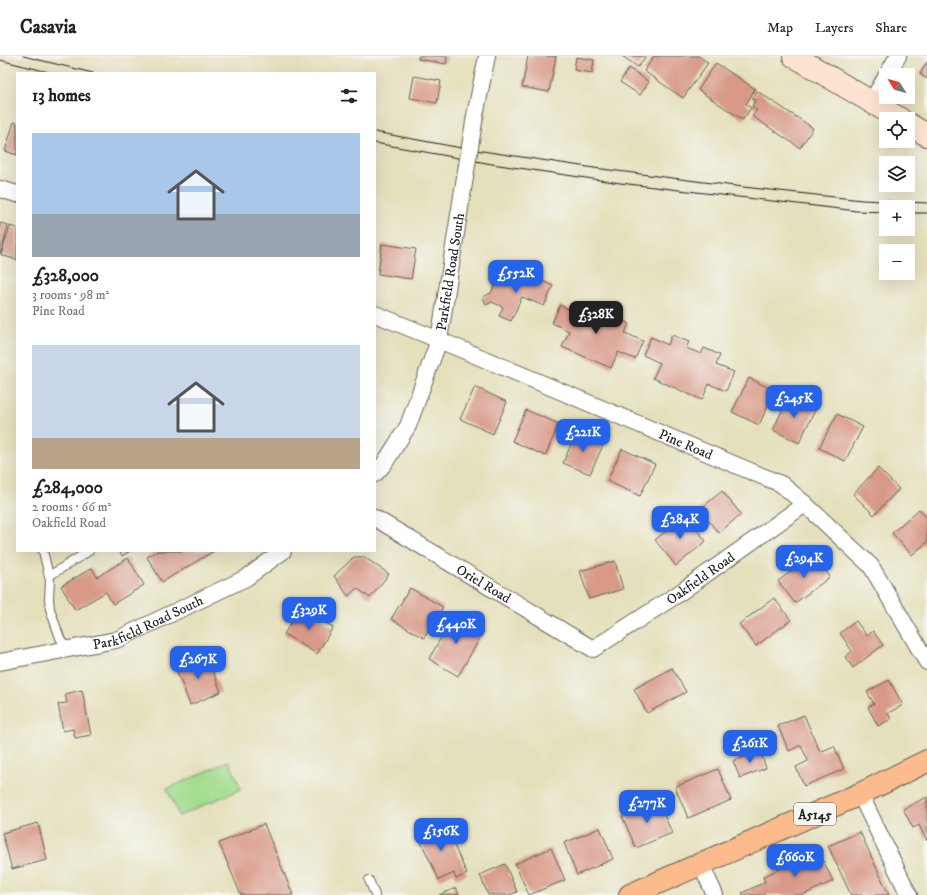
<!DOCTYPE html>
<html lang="en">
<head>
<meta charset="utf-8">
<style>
	:root { --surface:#fff; --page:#f2f2f2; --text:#202124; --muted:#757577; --line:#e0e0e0; --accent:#2563eb }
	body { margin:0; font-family:"IM FELL DW Pica",serif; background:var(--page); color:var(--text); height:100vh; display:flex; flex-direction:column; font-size:15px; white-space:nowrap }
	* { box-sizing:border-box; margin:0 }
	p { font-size:13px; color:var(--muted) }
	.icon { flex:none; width:22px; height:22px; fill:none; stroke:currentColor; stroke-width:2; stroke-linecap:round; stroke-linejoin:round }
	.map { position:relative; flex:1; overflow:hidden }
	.side { position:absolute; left:16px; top:16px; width:360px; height:480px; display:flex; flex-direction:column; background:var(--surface); border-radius:0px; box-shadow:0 4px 16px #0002 }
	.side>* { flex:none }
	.needle { width:26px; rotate:307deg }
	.fabs { position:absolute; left:879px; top:12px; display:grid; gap:8px }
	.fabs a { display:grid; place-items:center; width:36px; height:36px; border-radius:0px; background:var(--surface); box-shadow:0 4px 16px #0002; font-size:20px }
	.price { position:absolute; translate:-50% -34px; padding:0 9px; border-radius:8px; background:var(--accent); color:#fff; font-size:13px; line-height:26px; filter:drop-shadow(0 1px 2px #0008) }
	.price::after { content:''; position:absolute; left:50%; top:24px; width:12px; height:9px; margin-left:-6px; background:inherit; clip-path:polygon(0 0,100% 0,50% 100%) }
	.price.active { background:#222; color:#fff }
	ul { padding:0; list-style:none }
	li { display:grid; align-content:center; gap:8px; height:212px; padding:0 16px }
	li span { display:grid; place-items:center; height:124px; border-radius:0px; color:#555 }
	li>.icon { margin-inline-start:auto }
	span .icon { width:72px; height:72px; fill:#fffc; stroke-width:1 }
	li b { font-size:17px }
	h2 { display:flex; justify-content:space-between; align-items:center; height:48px; padding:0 16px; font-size:17px }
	header { display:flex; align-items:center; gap:24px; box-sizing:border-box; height:56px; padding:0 20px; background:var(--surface); border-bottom:1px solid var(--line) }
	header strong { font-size:19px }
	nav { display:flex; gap:22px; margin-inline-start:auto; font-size:14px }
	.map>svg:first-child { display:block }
	.green { fill:#a3dd8f; stroke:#607c56 }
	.building { fill:#d89987 }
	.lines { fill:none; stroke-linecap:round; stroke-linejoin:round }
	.lane-casing { stroke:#626154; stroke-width:10 }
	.street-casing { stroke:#626154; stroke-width:18 }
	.secondary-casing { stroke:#626154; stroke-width:24 }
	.primary-casing { stroke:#626154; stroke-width:24 }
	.lane { stroke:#fff; stroke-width:8 }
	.street { stroke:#fff; stroke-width:16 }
	.secondary { stroke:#fde4d1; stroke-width:22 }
	.primary { stroke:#fbbb8c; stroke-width:22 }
	.tram { stroke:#1c1c1c; stroke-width:1 }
	.street-bridge-casing { stroke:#626154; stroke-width:18; stroke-linecap:butt }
	.street-bridge { stroke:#fff; stroke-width:16 }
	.labels { text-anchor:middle; stroke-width:3; stroke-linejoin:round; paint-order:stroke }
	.shield { fill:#f6f6f2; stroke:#5d5d5c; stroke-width:1 }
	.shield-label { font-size:13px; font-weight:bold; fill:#1c1c1c }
	.street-label { font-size:14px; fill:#1c1c1c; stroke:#f6f6f2 }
</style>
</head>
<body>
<header>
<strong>Casavia</strong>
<nav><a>Map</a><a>Layers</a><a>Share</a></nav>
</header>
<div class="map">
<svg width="927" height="839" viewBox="0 0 927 839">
	<rect width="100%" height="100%" fill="#f6f6f2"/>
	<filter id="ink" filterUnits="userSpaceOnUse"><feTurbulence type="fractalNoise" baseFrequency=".025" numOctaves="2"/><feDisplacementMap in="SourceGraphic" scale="8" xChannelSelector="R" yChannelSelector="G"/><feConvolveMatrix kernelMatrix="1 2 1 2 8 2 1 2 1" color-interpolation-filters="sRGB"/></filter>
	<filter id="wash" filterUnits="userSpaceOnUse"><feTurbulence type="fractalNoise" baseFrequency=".012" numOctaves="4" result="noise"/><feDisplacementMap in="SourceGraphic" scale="16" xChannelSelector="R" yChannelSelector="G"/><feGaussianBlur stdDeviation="0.9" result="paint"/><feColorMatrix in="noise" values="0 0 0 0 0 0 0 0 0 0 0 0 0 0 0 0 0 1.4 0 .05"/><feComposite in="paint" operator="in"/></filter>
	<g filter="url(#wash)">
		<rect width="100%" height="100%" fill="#e5e0bc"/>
		<!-- green -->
		<polygon class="green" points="229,705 241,733 179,760 167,733"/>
		<g id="blocks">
			<!-- building -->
			<g class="building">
				<polygon points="419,0 447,0 446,8 418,3"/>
				<polygon points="528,0 556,0 549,36 522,31"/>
				<polygon points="622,0 646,0 638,11"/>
				<polygon points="654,0 699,0 708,7 683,42 644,15"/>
				<polygon points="576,1 594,4 592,17 574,14"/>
				<polygon points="927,6 927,23 920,18"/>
				<polygon points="716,7 755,33 746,48 751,52 743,64 698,34"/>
				<polygon points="629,12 649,26 640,39 620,26"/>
				<polygon points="414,20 441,25 437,47 410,42"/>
				<polygon points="757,35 813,72 800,92 752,60 757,54 752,51 755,44 752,43"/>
				<polygon points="14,66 17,67 17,99 5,95"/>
				<polygon points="0,167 8,169 1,197 0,197"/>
				<polygon points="10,170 17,172 17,204 1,199"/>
				<polygon points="382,188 416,193 411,223 378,218"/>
				<polygon points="501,215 535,230 538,223 553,230 544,250 522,241 511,265 499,260 503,251 492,246 486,249 483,241 491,237"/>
				<polygon points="581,247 598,254 595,260 610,266 613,260 629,267 625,277 643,285 635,303 618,296 611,312 562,291 569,275 552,267 560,249 577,257"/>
				<polygon points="672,279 689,286 686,292 694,295 701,298 704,292 720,299 716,309 734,316 726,335 709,328 702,344 653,322 660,307 643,299 651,281 668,289"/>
				<polygon points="749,322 775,335 759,369 732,356"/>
				<polygon points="475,331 507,346 493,378 460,363"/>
				<polygon points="789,340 816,352 799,387 773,374"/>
				<polygon points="526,354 559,368 545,400 512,385"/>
				<polygon points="837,358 863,371 845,405 819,392"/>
				<polygon points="577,375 604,387 590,418 563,407"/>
				<polygon points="622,393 655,408 640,440 607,425"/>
				<polygon points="878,412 899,433 874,459 853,438"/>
				<polygon points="722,435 741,458 719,477 699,454"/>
				<polygon points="919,453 927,462 927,486 912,499 892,477"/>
				<polygon points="685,459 706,485 676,510 655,484"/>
				<polygon points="119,495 130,495 122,500"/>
				<polygon points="157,495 214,495 162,526 147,501"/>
				<polygon points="814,499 830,521 795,547 778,525"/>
				<polygon points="354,501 364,501 389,518 370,542 357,532 348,540 334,520"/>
				<polygon points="128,502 144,529 113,548 106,536 75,554 61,530 92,512 97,521"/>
				<polygon points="615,505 623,533 589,543 580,515"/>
				<polygon points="410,532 443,551 424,582 391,563"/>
				<polygon points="774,542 791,564 756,590 739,568"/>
				<polygon points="300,552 333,571 317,598 284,578"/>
				<polygon points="454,558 484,575 458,620 429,603"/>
				<polygon points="856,565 867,580 873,575 883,589 853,612 845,601 852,595 840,577"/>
				<polygon points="207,600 221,636 190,649 176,613"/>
				<polygon points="672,612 686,636 647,657 634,633"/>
				<polygon points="889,624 903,649 888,657 891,663 878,670 868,651 874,648 867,636"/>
				<polygon points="82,634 91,679 75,682 73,673 63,675 58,648 67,647 65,638"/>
				<polygon points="804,659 820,696 834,690 844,713 804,730 796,711 808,705 801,689 789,695 778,670"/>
				<polygon points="760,695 766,712 740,722 733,705"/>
				<polygon points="718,713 731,744 688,762 675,731"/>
				<polygon points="927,741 927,785 919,769 913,772 903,753"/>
				<polygon points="658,745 672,777 636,792 622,760"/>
				<polygon points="437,765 447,785 451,783 467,818 456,823 454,817 439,824 416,775"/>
				<polygon points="38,767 47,804 12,813 2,777"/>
				<polygon points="264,768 293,839 241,839 219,787"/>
				<polygon points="600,772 613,803 577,819 564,787"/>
				<polygon points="860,776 889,839 851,839 828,790"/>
				<polygon points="551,792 565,824 529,839 515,808"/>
				<polygon points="818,794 833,825 803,839 743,839 742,837 765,826 763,821"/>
				<polygon points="505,808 517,836 509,839 488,839 480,819"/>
				<polygon points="456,832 459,839 439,839"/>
			</g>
		</g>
	</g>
	<g filter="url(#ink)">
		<use href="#blocks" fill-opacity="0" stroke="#626154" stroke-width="1"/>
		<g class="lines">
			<!-- lane casing -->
			<g class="lane-casing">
				<g id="lane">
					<polyline points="43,495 50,524 49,543 50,553 60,582 67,593"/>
					<polyline points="49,520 89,495"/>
					<polyline points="369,824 375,839"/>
				</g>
			</g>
			<!-- street casing -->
			<g class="street-casing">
				<g id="street">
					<polyline points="887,19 898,0"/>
					<polyline points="871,46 886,21"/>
					<polyline points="475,60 487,0"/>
					<polyline points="0,133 17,138"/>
					<path id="s1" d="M375 258 439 284 781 428 805 448 871 510 927 606"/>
					<path id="s2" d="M375 418 384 408 408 370 439 284 465 121"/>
					<path id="s3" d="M375 462 593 593 675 540 805 448"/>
					<path id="s4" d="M0 606 116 584 246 522 283 495"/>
					<polyline points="860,738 909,839"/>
					<polyline points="701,808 715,839"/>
				</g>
			</g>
			<!-- secondary casing -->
			<g class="secondary-casing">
				<g id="secondary">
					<polyline points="794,0 900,63"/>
					<polyline points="908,68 927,79"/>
				</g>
			</g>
			<!-- primary casing -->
			<g class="primary-casing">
				<polyline id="primary" points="630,839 860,738 927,705"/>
			</g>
			<!-- lane -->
			<use href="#lane" class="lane"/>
			<!-- street -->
			<use href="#street" class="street"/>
			<!-- secondary -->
			<use href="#secondary" class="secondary"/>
			<!-- primary -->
			<use href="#primary" class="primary"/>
			<!-- tram -->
			<g class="tram">
				<polyline points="23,0 93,17"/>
				<polyline points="0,4 52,17"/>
				<polyline points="375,76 456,91 594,112 743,131 862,144 927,147"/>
				<polyline points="375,87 492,108 620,127 857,155 886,156"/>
				<polyline points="908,157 927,157"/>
			</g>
			<!-- street-bridge casing -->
			<g class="street-bridge-casing">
				<polyline id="street-bridge" points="465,121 475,60"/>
			</g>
			<!-- street-bridge -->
			<use href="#street-bridge" class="street-bridge"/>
		</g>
	</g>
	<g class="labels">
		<!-- shield labels -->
		<rect class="shield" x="794" y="747" width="42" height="22" rx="3"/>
		<g class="shield-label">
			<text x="815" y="763">A5145</text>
		</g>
		<!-- street labels -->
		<g class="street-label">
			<text dy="5" stroke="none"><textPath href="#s2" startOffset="219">Parkfield Road South</textPath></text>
			<text dy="5" stroke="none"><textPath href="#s1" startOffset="337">Pine Road</textPath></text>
			<text dy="5" stroke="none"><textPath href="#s3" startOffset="383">Oakfield Road</textPath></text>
			<text dy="5" stroke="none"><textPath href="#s3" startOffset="127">Oriel Road</textPath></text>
			<text dy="5" stroke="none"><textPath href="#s4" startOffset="154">Parkfield Road South</textPath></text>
		</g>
	</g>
</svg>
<div class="fabs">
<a><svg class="needle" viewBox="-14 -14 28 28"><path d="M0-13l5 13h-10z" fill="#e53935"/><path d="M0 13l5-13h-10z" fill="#757577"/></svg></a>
<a><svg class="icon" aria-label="locate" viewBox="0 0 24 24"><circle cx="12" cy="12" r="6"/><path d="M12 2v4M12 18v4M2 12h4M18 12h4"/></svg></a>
<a><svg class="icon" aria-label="layers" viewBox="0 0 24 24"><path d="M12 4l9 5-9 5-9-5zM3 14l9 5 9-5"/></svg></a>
<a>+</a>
<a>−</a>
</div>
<b class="price" style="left:516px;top:238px">£552K</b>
<b class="price active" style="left:596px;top:279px">£328K</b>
<b class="price" style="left:794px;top:363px">£245K</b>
<b class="price" style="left:583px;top:397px">£221K</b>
<b class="price" style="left:680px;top:484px">£284K</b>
<b class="price" style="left:804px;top:523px">£294K</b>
<b class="price" style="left:309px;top:575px">£329K</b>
<b class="price" style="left:456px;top:589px">£440K</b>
<b class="price" style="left:198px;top:624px">£267K</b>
<b class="price" style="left:750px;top:708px">£261K</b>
<b class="price" style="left:647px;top:768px">£277K</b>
<b class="price" style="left:441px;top:796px">£156K</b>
<b class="price" style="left:795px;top:822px">£660K</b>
<section class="side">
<h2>13 homes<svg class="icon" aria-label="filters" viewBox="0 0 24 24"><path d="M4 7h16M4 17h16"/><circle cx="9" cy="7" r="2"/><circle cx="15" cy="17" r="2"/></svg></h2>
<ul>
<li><span style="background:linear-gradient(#a9c7e8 65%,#9aa5b1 0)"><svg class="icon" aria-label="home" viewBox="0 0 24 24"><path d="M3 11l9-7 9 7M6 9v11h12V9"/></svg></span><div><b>£328,000</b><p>3 rooms · 98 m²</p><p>Pine Road</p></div></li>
<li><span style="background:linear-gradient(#c9d6e8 75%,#b9a48a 0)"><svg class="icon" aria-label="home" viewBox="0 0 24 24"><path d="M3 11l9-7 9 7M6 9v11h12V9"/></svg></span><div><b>£284,000</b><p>2 rooms · 66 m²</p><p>Oakfield Road</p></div></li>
</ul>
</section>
</div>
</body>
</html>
